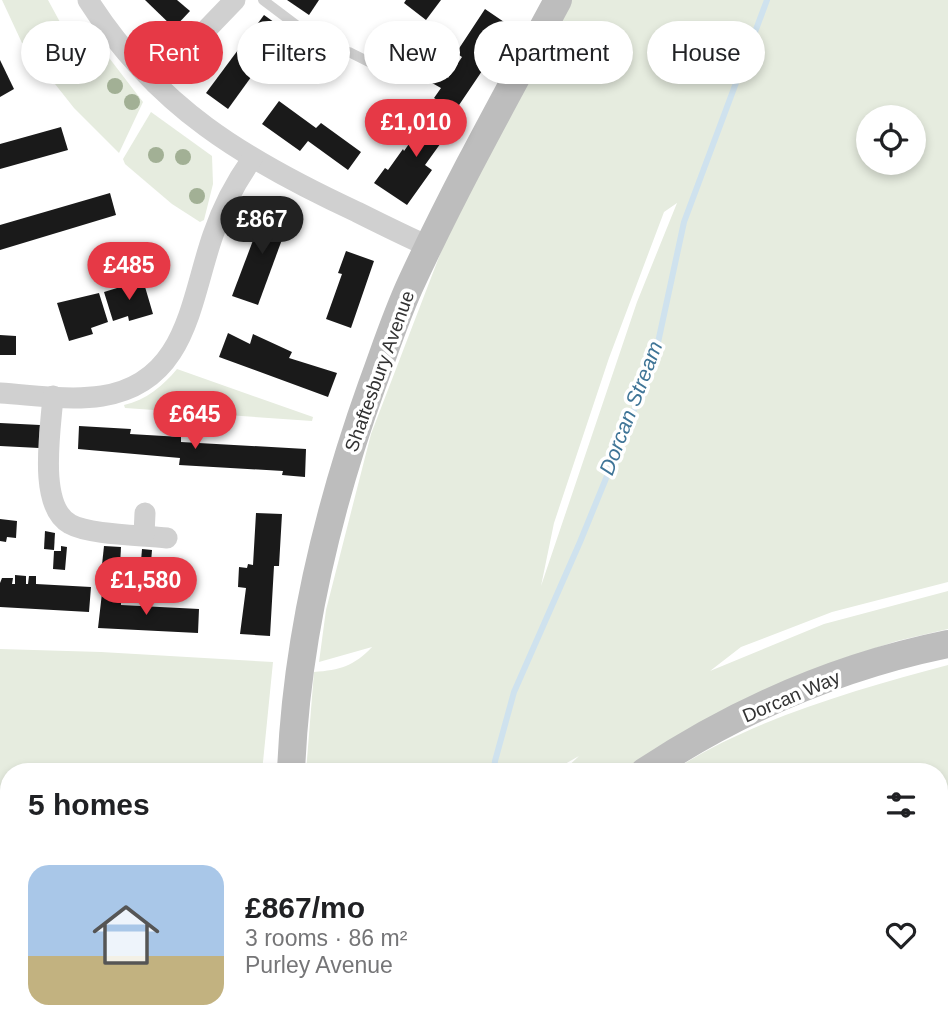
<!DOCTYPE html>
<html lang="en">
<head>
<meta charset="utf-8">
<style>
	:root { --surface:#fff; --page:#f2f2f2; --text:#202124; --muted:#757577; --line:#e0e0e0; --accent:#e63946 }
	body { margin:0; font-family:Helvetica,sans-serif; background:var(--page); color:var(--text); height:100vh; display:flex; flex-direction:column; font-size:26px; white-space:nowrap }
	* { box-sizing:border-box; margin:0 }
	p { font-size:23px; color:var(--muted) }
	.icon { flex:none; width:38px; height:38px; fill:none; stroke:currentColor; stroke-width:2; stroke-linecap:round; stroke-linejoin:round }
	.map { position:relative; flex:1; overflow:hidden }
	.panel { position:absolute; left:0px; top:763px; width:948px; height:273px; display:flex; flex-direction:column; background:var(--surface); border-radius:28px 28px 0 0; box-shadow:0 4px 10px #0003 }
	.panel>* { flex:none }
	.hud { position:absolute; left:21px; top:21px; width:906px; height:63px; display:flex; gap:14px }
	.buttons { position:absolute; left:856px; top:105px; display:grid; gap:14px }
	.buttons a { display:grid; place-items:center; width:70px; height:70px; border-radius:50%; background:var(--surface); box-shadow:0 4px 10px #0003; font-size:35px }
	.price { position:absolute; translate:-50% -60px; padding:0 16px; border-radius:24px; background:var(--accent); color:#fff; font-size:23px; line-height:46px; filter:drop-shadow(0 2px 4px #0008) }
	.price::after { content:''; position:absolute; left:50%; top:42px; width:21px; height:16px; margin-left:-10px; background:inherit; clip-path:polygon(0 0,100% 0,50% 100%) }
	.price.current { background:#222; color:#fff }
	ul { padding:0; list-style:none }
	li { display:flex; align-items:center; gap:21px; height:175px; padding:0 28px }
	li+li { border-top:2px solid var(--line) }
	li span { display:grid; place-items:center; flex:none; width:196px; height:140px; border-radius:21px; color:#555 }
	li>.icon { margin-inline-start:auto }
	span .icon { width:84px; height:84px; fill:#fffc; stroke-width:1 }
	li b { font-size:30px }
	h2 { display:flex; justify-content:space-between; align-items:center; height:84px; padding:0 28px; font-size:30px }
	.chip { padding:0 24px; border-radius:32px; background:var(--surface); box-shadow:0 4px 10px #0003; font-size:24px; line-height:63px }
	.chip.current { background:var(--accent); color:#fff }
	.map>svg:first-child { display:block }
	.green { fill:#e6ecdf; fill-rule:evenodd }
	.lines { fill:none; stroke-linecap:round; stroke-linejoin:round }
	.stream { stroke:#cfe2ee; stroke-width:6 }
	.building { fill:#1a1a1a }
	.lane { stroke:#d0d0d0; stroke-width:10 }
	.street { stroke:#d0d0d0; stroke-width:21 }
	.secondary { stroke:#bdbdbd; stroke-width:28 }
	.primary { stroke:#ababab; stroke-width:32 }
	.tree { fill:#a2b095 }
	.labels { text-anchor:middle; stroke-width:7; stroke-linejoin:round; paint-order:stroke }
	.street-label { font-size:19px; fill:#333; stroke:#fff }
	.water-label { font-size:21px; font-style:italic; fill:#3f7597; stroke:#fff }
</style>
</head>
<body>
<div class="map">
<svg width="948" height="1036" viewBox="0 0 948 1036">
	<rect width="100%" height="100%" fill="#fff"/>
	<!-- green -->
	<g class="green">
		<polygon points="2,0 48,0 67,35 90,25 101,40 85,52 22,43"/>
		<path d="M568 0H948V582L832 612 741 647 710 671 824 624 948 591V629L897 641 833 662 641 760 624 772H562L579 756 551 772H306L314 672C340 670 354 666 372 647L319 662 326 610 371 434 449 231ZM868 117H914V163H868ZM677 203 637 302 541 586 554 523 609 358 664 212Z"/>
		<polygon points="103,50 143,102 119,153 74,108 29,51 89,59"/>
		<polygon points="151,112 212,156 213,184 204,220 200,222 172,204 125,164 123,159"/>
		<path d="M177 369 313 417 312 421 125 408 124 405C146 400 163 386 177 369Z"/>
		<polygon points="0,649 101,652 273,662 262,772 9,772 9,886 0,888"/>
		<path d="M948 665V1036H488L486 1027H940V772H671C749 720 858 689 948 665Z"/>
		<polygon points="169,1027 448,1027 451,1036 167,1036"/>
	</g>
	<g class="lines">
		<!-- stream -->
		<g class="stream">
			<polyline points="494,772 495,761 514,692 580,542 654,361 684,222 767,0"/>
			<polyline points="555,1036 557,1027"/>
		</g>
	</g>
	<!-- building -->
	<g class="building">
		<polygon points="145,0 177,0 190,11 174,28"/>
		<polygon points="287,0 319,0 309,15"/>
		<polygon points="406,0 441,0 426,20 404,3"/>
		<polygon points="485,9 507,24 478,67 482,71 455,111 434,98 441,88 432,83 440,72 448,78 462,57 456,53"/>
		<polygon points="264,15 285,30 228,109 206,93"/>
		<polygon points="0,60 14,89 0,97"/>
		<polygon points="279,101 316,128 321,123 361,152 348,170 308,141 300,151 262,124"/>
		<polygon points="435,107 456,122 425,165 432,170 407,205 374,183 385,168 388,170 403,149 404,151"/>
		<polygon points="61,127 68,150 0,169 0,144"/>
		<polygon points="110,193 116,215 0,250 0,225"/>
		<polygon points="266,206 291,215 258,305 232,296"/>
		<polygon points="346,251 374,261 351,328 326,319 342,274 338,273"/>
		<polygon points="143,280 153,314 129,321 128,316 113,321 104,292"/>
		<polygon points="99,293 108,322 91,328 93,334 69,341 57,303"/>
		<polygon points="228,333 250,344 253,334 292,352 289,358 337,373 328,397 219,357"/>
		<polygon points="0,335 16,336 16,355 0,355"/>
		<polygon points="0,423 40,425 39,448 0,446"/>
		<polygon points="79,426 131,429 130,434 181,437 181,442 306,449 305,477 282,475 283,471 179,465 180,458 78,449"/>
		<polygon points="256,513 282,514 279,566 274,566 270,636 240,634 246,588 238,587 239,567 247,568 248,564 253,565"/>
		<polygon points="0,519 17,521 16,538 7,537 6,542 0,541"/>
		<polygon points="45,531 55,533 54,550 44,549"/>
		<polygon points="61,546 67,547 65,570 53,569 54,551 61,551"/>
		<polygon points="104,546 121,547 120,566 102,565"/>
		<polygon points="142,549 152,550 151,562 141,561"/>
		<polygon points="15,575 26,576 26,584 28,584 29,576 36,576 36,584 91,587 89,612 0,607 0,583 2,578 13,578 12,584 15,584"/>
		<polygon points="102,593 121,594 121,605 199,609 198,633 98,628"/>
	</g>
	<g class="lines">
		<!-- lane -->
		<polyline class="lane" points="263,0 324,46 349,52 373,64"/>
		<!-- street -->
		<g class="street">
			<path d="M88 0C156 107 245 160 357 212 381 224 405 236 430 247"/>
			<polyline points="155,83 235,0"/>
			<path d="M0 393C33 395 69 401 102 396 187 383 190 301 213 235 222 208 235 183 252 159"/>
			<path d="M53 396C51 428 37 506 70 524 89 535 143 535 167 538"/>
			<polyline points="144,535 145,513"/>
		</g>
		<!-- secondary -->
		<g class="secondary">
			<path d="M291 772C296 640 328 508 372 385 385 350 396 315 412 281 456 186 508 93 558 0"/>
			<path d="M644 772C736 711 840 666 948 644"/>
		</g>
		<!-- primary -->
		<g class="primary">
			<polyline points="0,972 9,974"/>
			<polyline points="0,1003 9,1005"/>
			<polyline points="87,1027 101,1036"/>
			<polyline points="474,1027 478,1036"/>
			<polyline points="154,1036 154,1027"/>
		</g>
	</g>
	<!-- trees -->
	<g class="tree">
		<circle cx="115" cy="86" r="8"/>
		<circle cx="132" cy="102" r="8"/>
		<circle cx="156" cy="155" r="8"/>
		<circle cx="183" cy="157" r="8"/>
		<circle cx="197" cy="196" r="8"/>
	</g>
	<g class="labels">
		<!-- street labels -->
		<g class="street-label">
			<text transform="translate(379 371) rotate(-70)" y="7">Shaftesbury Avenue</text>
			<text transform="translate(791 696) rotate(-23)" y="7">Dorcan Way</text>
		</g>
		<!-- water labels -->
		<g class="water-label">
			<text transform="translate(631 408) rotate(-69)" y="7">Dorcan Stream</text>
		</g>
	</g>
</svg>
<div class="buttons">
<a><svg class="icon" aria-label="locate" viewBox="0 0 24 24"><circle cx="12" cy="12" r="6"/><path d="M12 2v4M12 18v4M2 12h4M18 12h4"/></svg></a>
</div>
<b class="price" style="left:416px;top:159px">£1,010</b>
<b class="price current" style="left:262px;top:256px">£867</b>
<b class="price" style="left:129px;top:302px">£485</b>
<b class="price" style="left:195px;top:451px">£645</b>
<b class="price" style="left:146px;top:617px">£1,580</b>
<div class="hud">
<a class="chip">Buy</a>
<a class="chip current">Rent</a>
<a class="chip">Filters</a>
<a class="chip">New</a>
<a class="chip">Apartment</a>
<a class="chip">House</a>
</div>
<section class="panel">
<h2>5 homes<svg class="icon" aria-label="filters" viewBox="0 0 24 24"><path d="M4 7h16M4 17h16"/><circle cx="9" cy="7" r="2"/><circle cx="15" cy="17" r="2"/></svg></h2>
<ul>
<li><span style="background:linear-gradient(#a9c7e8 65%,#c2b280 0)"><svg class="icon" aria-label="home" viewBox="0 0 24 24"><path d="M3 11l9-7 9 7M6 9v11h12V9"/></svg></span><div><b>£867/mo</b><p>3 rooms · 86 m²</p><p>Purley Avenue</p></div><svg class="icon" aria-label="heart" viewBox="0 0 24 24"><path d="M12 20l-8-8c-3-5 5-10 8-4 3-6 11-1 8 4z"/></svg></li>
</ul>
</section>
</div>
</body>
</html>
